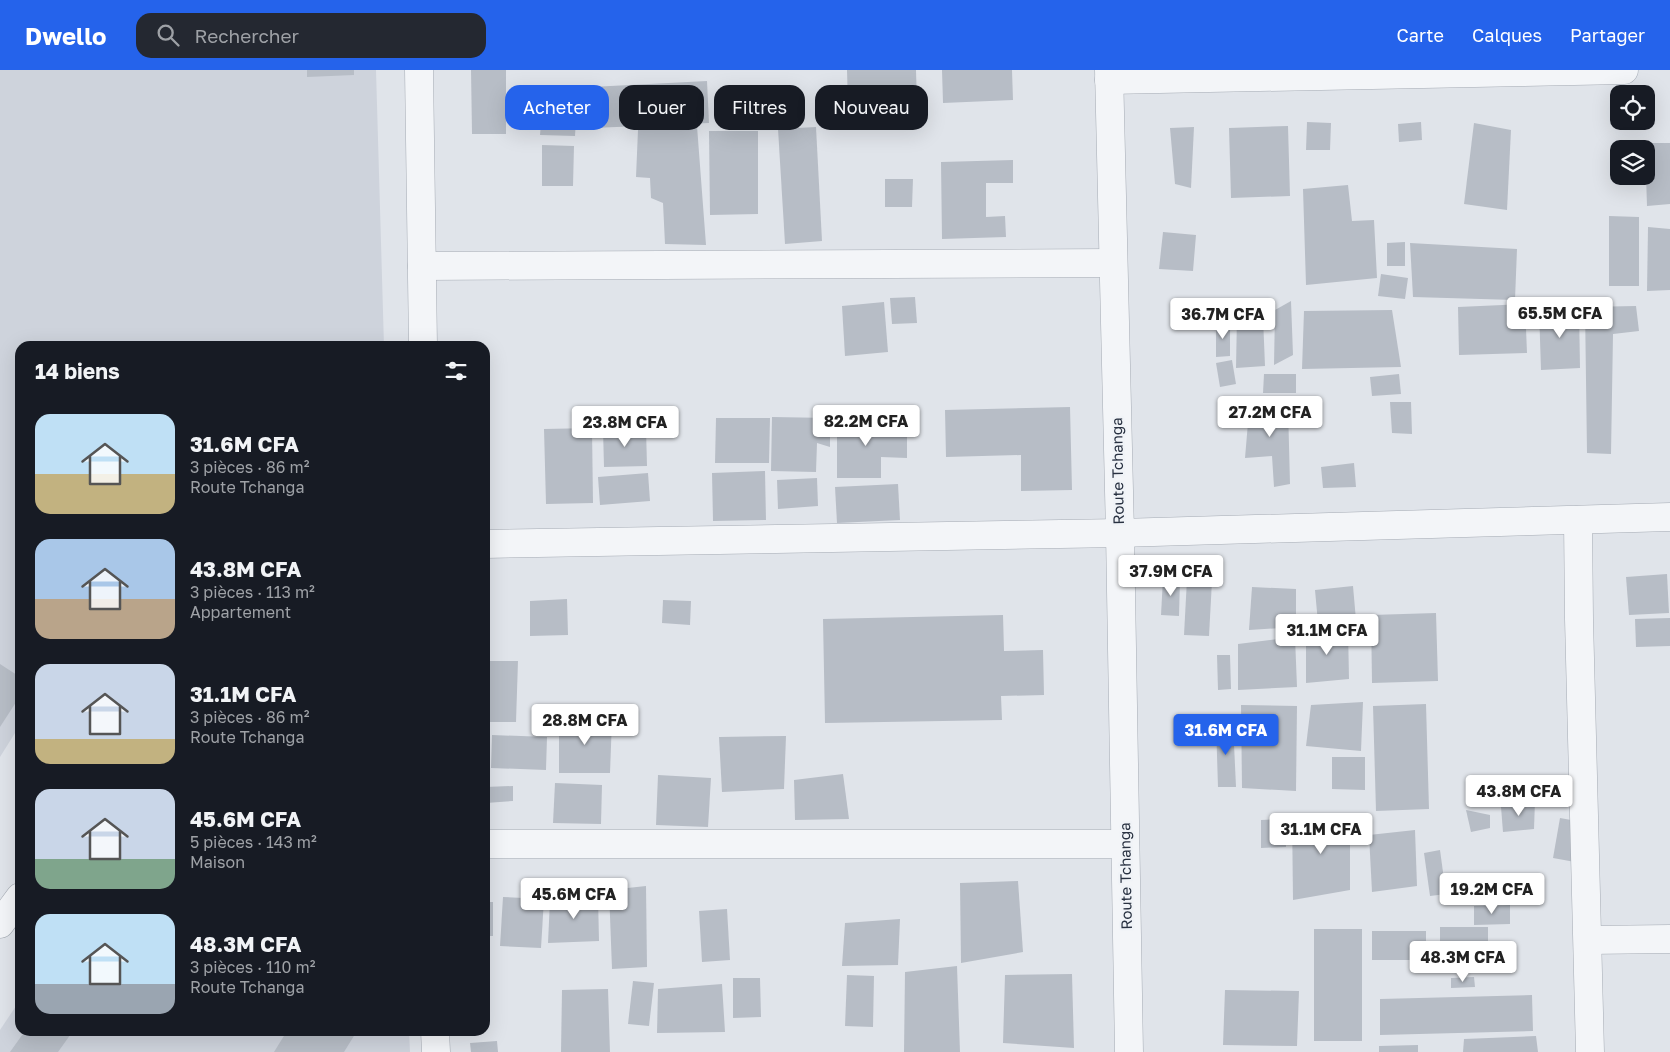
<!DOCTYPE html>
<html lang="fr">
<head>
<meta charset="utf-8">
<style>
	:root { --surface:#171b24; --page:#242831; --text:#f1f3f6; --muted:#9ea1a6; --accent:#2563eb }
	body { margin:0; font-family:"Golos Text",sans-serif; background:var(--page); color:var(--text); height:100vh; display:flex; flex-direction:column; font-size:19px; white-space:nowrap }
	* { box-sizing:border-box; margin:0 }
	p { font-size:16px; color:var(--muted) }
	.icon { flex:none; width:28px; height:28px; fill:none; stroke:currentColor; stroke-width:2; stroke-linecap:round; stroke-linejoin:round }
	.map { position:relative; flex:1; overflow:hidden }
	.drawer { position:absolute; left:15px; top:271px; width:475px; height:695px; display:flex; flex-direction:column; background:var(--surface); border-radius:15px; box-shadow:0 5px 20px #0002 }
	.drawer>* { flex:none }
	.banner { position:absolute; left:505px; top:15px; width:475px; height:45px; display:flex; gap:10px }
	.tools { position:absolute; left:1610px; top:15px; display:grid; gap:10px }
	.tools a { display:grid; place-items:center; width:45px; height:45px; border-radius:10px; background:var(--surface); box-shadow:0 5px 20px #0002; font-size:25px }
	.price { position:absolute; translate:-50% -42px; padding:0 11px; border-radius:5px; background:#fff; color:#222; font-size:16px; line-height:32px; filter:drop-shadow(0 1px 2px #0008) }
	.price::after { content:''; position:absolute; left:50%; top:30px; width:15px; height:11px; margin-left:-8px; background:inherit; clip-path:polygon(0 0,100% 0,50% 100%) }
	.price.on { background:var(--accent); color:#fff }
	ul { padding:0; list-style:none }
	li { display:flex; align-items:center; gap:15px; height:125px; padding:0 20px }
	li span { display:grid; place-items:center; flex:none; width:140px; height:100px; border-radius:15px; color:#555 }
	li>.icon { margin-inline-start:auto }
	span .icon { width:60px; height:60px; fill:#fffc; stroke-width:1 }
	li b { font-size:21px }
	h2 { display:flex; justify-content:space-between; align-items:center; height:60px; padding:0 20px; font-size:21px }
	.pill { padding:0 18px; border-radius:15px; background:var(--surface); box-shadow:0 5px 20px #0002; font-size:18px; line-height:45px }
	.pill.on { background:var(--accent); color:#fff }
	header { display:flex; align-items:center; gap:30px; box-sizing:border-box; height:70px; padding:0 25px; background:var(--accent); color:#fff }
	header strong { font-size:24px }
	nav { display:flex; gap:28px; margin-inline-start:auto; font-size:18px }
	.search { width:350px; height:45px; background:var(--page); display:flex; align-items:center; gap:12px; box-sizing:border-box; padding:0 18px; border-radius:15px; color:var(--muted); font-size:19px }
	.map>svg:first-child { display:block }
	.built { fill:#ced3dc }
	.building { fill:#b7bdc6 }
	.lines { fill:none; stroke-linecap:round; stroke-linejoin:round }
	.minor-casing { stroke:#a5abb4; stroke-width:29 }
	.minor { stroke:#f3f5f8; stroke-width:28 }
	.labels { text-anchor:middle; stroke-width:5; stroke-linejoin:round; paint-order:stroke }
	.street-label { font-size:15px; fill:#283141; stroke:#f0f3f7 }
</style>
</head>
<body>
<header>
<strong>Dwello</strong>
<div class="search"><svg class="icon" aria-label="search" viewBox="0 0 24 24"><circle cx="10" cy="10" r="6"/><path d="M15 15l6 6"/></svg>Rechercher</div>
<nav><a>Carte</a><a>Calques</a><a>Partager</a></nav>
</header>
<div class="map">
<svg width="1670" height="982" viewBox="0 0 1670 982">
	<rect width="100%" height="100%" fill="#e0e4ea"/>
	<!-- built -->
	<g class="built">
		<polygon points="0,0 376,0 384,276 20,276 20,655 0,687"/>
		<polygon points="20,930 20,961 409,961 410,982 0,982 0,960"/>
	</g>
	<!-- building -->
	<g class="building">
		<polygon points="307,0 354,0 354,5 307,7"/>
		<polygon points="471,0 506,0 506,64 472,64"/>
		<polygon points="847,0 916,0 917,33 848,35"/>
		<polygon points="942,0 1012,0 1013,30 943,33"/>
		<polygon points="707,11 709,53 593,58 591,17"/>
		<polygon points="543,30 577,31 575,66 540,65"/>
		<polygon points="1307,52 1331,53 1330,80 1306,80"/>
		<polygon points="1421,52 1422,70 1399,72 1398,54"/>
		<polygon points="1474,53 1511,60 1507,140 1464,134"/>
		<polygon points="697,56 706,175 665,174 663,133 651,128 650,108 636,107 638,60"/>
		<polygon points="1288,56 1290,126 1231,128 1229,58"/>
		<polygon points="816,57 822,171 785,174 778,59"/>
		<polygon points="1194,57 1191,118 1175,114 1170,58"/>
		<polygon points="709,61 758,61 758,144 710,145"/>
		<polygon points="1645,73 1670,73 1670,134 1647,136"/>
		<polygon points="542,75 574,76 573,116 542,116"/>
		<polygon points="1013,90 1013,113 986,113 986,147 1005,146 1006,167 942,169 941,92"/>
		<polygon points="885,109 913,109 912,137 885,137"/>
		<polygon points="1348,115 1352,151 1374,150 1377,208 1306,215 1303,119"/>
		<polygon points="1609,146 1639,147 1639,216 1609,216"/>
		<polygon points="1648,157 1670,159 1670,220 1647,221"/>
		<polygon points="1163,162 1196,165 1193,201 1159,199"/>
		<polygon points="1405,172 1405,196 1387,196 1387,173"/>
		<polygon points="1410,173 1517,179 1515,230 1413,227"/>
		<polygon points="1381,204 1408,208 1405,229 1378,226"/>
		<polygon points="915,227 917,253 892,254 890,228"/>
		<polygon points="1291,231 1293,285 1274,295 1275,240"/>
		<polygon points="884,232 888,282 845,286 842,236"/>
		<polygon points="1525,234 1527,283 1459,285 1458,237"/>
		<polygon points="1636,236 1639,261 1613,264 1611,384 1587,383 1585,237"/>
		<polygon points="1579,238 1580,298 1541,300 1539,239"/>
		<polygon points="1392,240 1401,297 1302,299 1304,241"/>
		<polygon points="1237,245 1263,247 1265,296 1236,298"/>
		<polygon points="1216,252 1230,253 1230,286 1216,287"/>
		<polygon points="1232,290 1236,314 1220,317 1216,293"/>
		<polygon points="1264,304 1296,304 1296,323 1263,323"/>
		<polygon points="1399,304 1401,324 1372,326 1370,307"/>
		<polygon points="1250,329 1288,337 1290,414 1274,417 1272,386 1245,388"/>
		<polygon points="1390,332 1411,332 1412,364 1392,363"/>
		<polygon points="1070,337 1072,420 1021,421 1021,385 946,387 945,340"/>
		<polygon points="772,347 830,348 830,377 817,373 816,402 771,401"/>
		<polygon points="884,347 884,364 907,363 907,388 881,387 881,408 837,408 837,348"/>
		<polygon points="716,348 770,348 769,393 715,393"/>
		<polygon points="592,358 593,433 546,434 544,359"/>
		<polygon points="646,358 647,396 604,397 603,359"/>
		<polygon points="1354,393 1356,417 1323,418 1321,397"/>
		<polygon points="765,401 766,450 713,451 712,403"/>
		<polygon points="648,403 650,431 600,435 598,407"/>
		<polygon points="817,408 818,436 778,439 777,410"/>
		<polygon points="898,414 900,450 837,453 835,417"/>
		<polygon points="1667,504 1669,543 1629,545 1626,507"/>
		<polygon points="1163,508 1180,509 1179,546 1161,545"/>
		<polygon points="1187,509 1212,511 1209,566 1184,565"/>
		<polygon points="1353,516 1356,550 1318,553 1315,520"/>
		<polygon points="1252,517 1296,519 1296,557 1249,560"/>
		<polygon points="567,529 568,565 530,566 530,531"/>
		<polygon points="663,530 691,531 690,555 662,553"/>
		<polygon points="1436,543 1438,611 1372,613 1371,545"/>
		<polygon points="1003,545 1004,581 1043,580 1044,625 1001,626 1002,650 825,653 823,549"/>
		<polygon points="1670,548 1670,576 1636,577 1635,549"/>
		<polygon points="1348,558 1349,609 1306,613 1306,562"/>
		<polygon points="1295,567 1297,617 1238,620 1238,574"/>
		<polygon points="1217,585 1230,585 1231,619 1218,620"/>
		<polygon points="490,591 518,591 516,652 488,652"/>
		<polygon points="0,594 20,607 20,626 0,657"/>
		<polygon points="1363,632 1361,681 1306,676 1311,635"/>
		<polygon points="1426,634 1429,739 1376,741 1373,636"/>
		<polygon points="1241,635 1297,636 1296,721 1242,718"/>
		<polygon points="559,650 612,650 610,703 559,703"/>
		<polygon points="1233,653 1236,717 1218,717 1216,654"/>
		<polygon points="492,665 547,667 546,700 491,698"/>
		<polygon points="786,666 784,719 722,722 719,667"/>
		<polygon points="1332,687 1365,687 1365,720 1332,719"/>
		<polygon points="843,704 849,749 795,750 794,710"/>
		<polygon points="658,705 711,708 708,757 656,755"/>
		<polygon points="555,713 602,715 601,754 553,753"/>
		<polygon points="513,716 513,731 486,733 485,717"/>
		<polygon points="1535,731 1534,759 1503,762 1501,737"/>
		<polygon points="1466,740 1490,745 1490,758 1471,762"/>
		<polygon points="1292,745 1350,747 1350,820 1293,830"/>
		<polygon points="1560,748 1582,752 1575,792 1553,788"/>
		<polygon points="1285,749 1286,777 1261,778 1261,750"/>
		<polygon points="1415,760 1417,816 1372,822 1369,765"/>
		<polygon points="1440,780 1446,824 1430,826 1424,783"/>
		<polygon points="1018,811 1023,882 961,893 960,813"/>
		<polygon points="646,816 647,897 612,899 609,820"/>
		<polygon points="598,826 599,871 548,873 550,830"/>
		<polygon points="503,827 544,829 541,878 500,876"/>
		<rect x="485" y="832" width="8" height="34"/>
		<polygon points="1510,835 1510,854 1474,855 1474,836"/>
		<polygon points="727,839 730,890 702,892 699,841"/>
		<polygon points="900,849 898,895 842,896 845,853"/>
		<polygon points="1440,857 1488,857 1488,885 1440,886"/>
		<rect x="1314" y="859" width="48" height="112"/>
		<rect x="1372" y="861" width="54" height="29"/>
		<polygon points="957,896 960,982 904,982 905,902"/>
		<polygon points="1072,904 1074,978 1003,973 1005,905"/>
		<polygon points="847,905 874,906 873,957 845,956"/>
		<polygon points="1474,907 1475,917 1451,918 1451,908"/>
		<polygon points="733,908 760,908 761,947 733,948"/>
		<polygon points="633,911 654,913 649,956 628,954"/>
		<polygon points="722,914 725,962 657,963 658,919"/>
		<polygon points="608,919 610,982 561,982 562,920"/>
		<polygon points="1225,920 1299,921 1297,976 1223,975"/>
		<polygon points="1532,925 1533,961 1380,965 1380,929"/>
		<polygon points="25,961 73,961 58,982 10,982"/>
		<polygon points="287,961 357,961 344,982 274,982"/>
		<polygon points="1536,966 1538,982 1463,982 1464,969"/>
		<polygon points="497,971 498,982 471,982 470,973"/>
		<polygon points="1418,975 1418,982 1379,982 1379,976"/>
	</g>
	<g class="lines">
		<!-- minor casing -->
		<g class="minor-casing">
			<g id="minor">
				<polyline points="419,0 423,276"/>
				<polyline points="1109,0 1120,463 1129,982"/>
				<polyline points="1109,10 1624,0"/>
				<polyline points="422,196 1113,193"/>
				<polyline points="1578,450 1579,549 1590,982"/>
				<polyline points="485,474 1120,463 1670,447"/>
				<polyline points="485,774 1125,774"/>
				<polyline points="0,854 20,827"/>
				<polyline points="1588,870 1670,869"/>
				<polyline points="435,961 436,982"/>
			</g>
		</g>
		<!-- minor -->
		<use href="#minor" class="minor"/>
	</g>
	<g class="labels">
		<!-- street labels -->
		<g class="street-label">
			<text transform="translate(1118 401) rotate(-91)" y="5">Route Tchanga</text>
			<text transform="translate(1126 806) rotate(-91)" y="5">Route Tchanga</text>
		</g>
	</g>
</svg>
<div class="tools">
<a><svg class="icon" aria-label="locate" viewBox="0 0 24 24"><circle cx="12" cy="12" r="6"/><path d="M12 2v4M12 18v4M2 12h4M18 12h4"/></svg></a>
<a><svg class="icon" aria-label="layers" viewBox="0 0 24 24"><path d="M12 4l9 5-9 5-9-5zM3 14l9 5 9-5"/></svg></a>
</div>
<b class="price" style="left:1560px;top:269px">65.5M CFA</b>
<b class="price" style="left:1223px;top:270px">36.7M CFA</b>
<b class="price" style="left:1270px;top:368px">27.2M CFA</b>
<b class="price" style="left:866px;top:377px">82.2M CFA</b>
<b class="price" style="left:625px;top:378px">23.8M CFA</b>
<b class="price" style="left:1171px;top:527px">37.9M CFA</b>
<b class="price" style="left:1327px;top:586px">31.1M CFA</b>
<b class="price" style="left:585px;top:676px">28.8M CFA</b>
<b class="price on" style="left:1226px;top:686px">31.6M CFA</b>
<b class="price" style="left:1519px;top:747px">43.8M CFA</b>
<b class="price" style="left:1321px;top:785px">31.1M CFA</b>
<b class="price" style="left:1492px;top:845px">19.2M CFA</b>
<b class="price" style="left:574px;top:850px">45.6M CFA</b>
<b class="price" style="left:1463px;top:913px">48.3M CFA</b>
<div class="banner">
<a class="pill on">Acheter</a>
<a class="pill">Louer</a>
<a class="pill">Filtres</a>
<a class="pill">Nouveau</a>
</div>
<section class="drawer">
<h2>14 biens<svg class="icon" aria-label="filters" viewBox="0 0 24 24"><path d="M4 7h16M4 17h16"/><circle cx="9" cy="7" r="2"/><circle cx="15" cy="17" r="2"/></svg></h2>
<ul>
<li><span style="background:linear-gradient(#bfe0f5 60%,#c2b280 0)"><svg class="icon" aria-label="home" viewBox="0 0 24 24"><path d="M3 11l9-7 9 7M6 9v11h12V9"/></svg></span><div><b>31.6M CFA</b><p>3 pièces · 86 m²</p><p>Route Tchanga</p></div></li>
<li><span style="background:linear-gradient(#a9c7e8 60%,#b9a48a 0)"><svg class="icon" aria-label="home" viewBox="0 0 24 24"><path d="M3 11l9-7 9 7M6 9v11h12V9"/></svg></span><div><b>43.8M CFA</b><p>3 pièces · 113 m²</p><p>Appartement</p></div></li>
<li><span style="background:linear-gradient(#c9d6e8 75%,#c2b280 0)"><svg class="icon" aria-label="home" viewBox="0 0 24 24"><path d="M3 11l9-7 9 7M6 9v11h12V9"/></svg></span><div><b>31.1M CFA</b><p>3 pièces · 86 m²</p><p>Route Tchanga</p></div></li>
<li><span style="background:linear-gradient(#c9d6e8 70%,#7fa58c 0)"><svg class="icon" aria-label="home" viewBox="0 0 24 24"><path d="M3 11l9-7 9 7M6 9v11h12V9"/></svg></span><div><b>45.6M CFA</b><p>5 pièces · 143 m²</p><p>Maison</p></div></li>
<li><span style="background:linear-gradient(#bfe0f5 70%,#9aa5b1 0)"><svg class="icon" aria-label="home" viewBox="0 0 24 24"><path d="M3 11l9-7 9 7M6 9v11h12V9"/></svg></span><div><b>48.3M CFA</b><p>3 pièces · 110 m²</p><p>Route Tchanga</p></div></li>
</ul>
</section>
</div>
</body>
</html>
